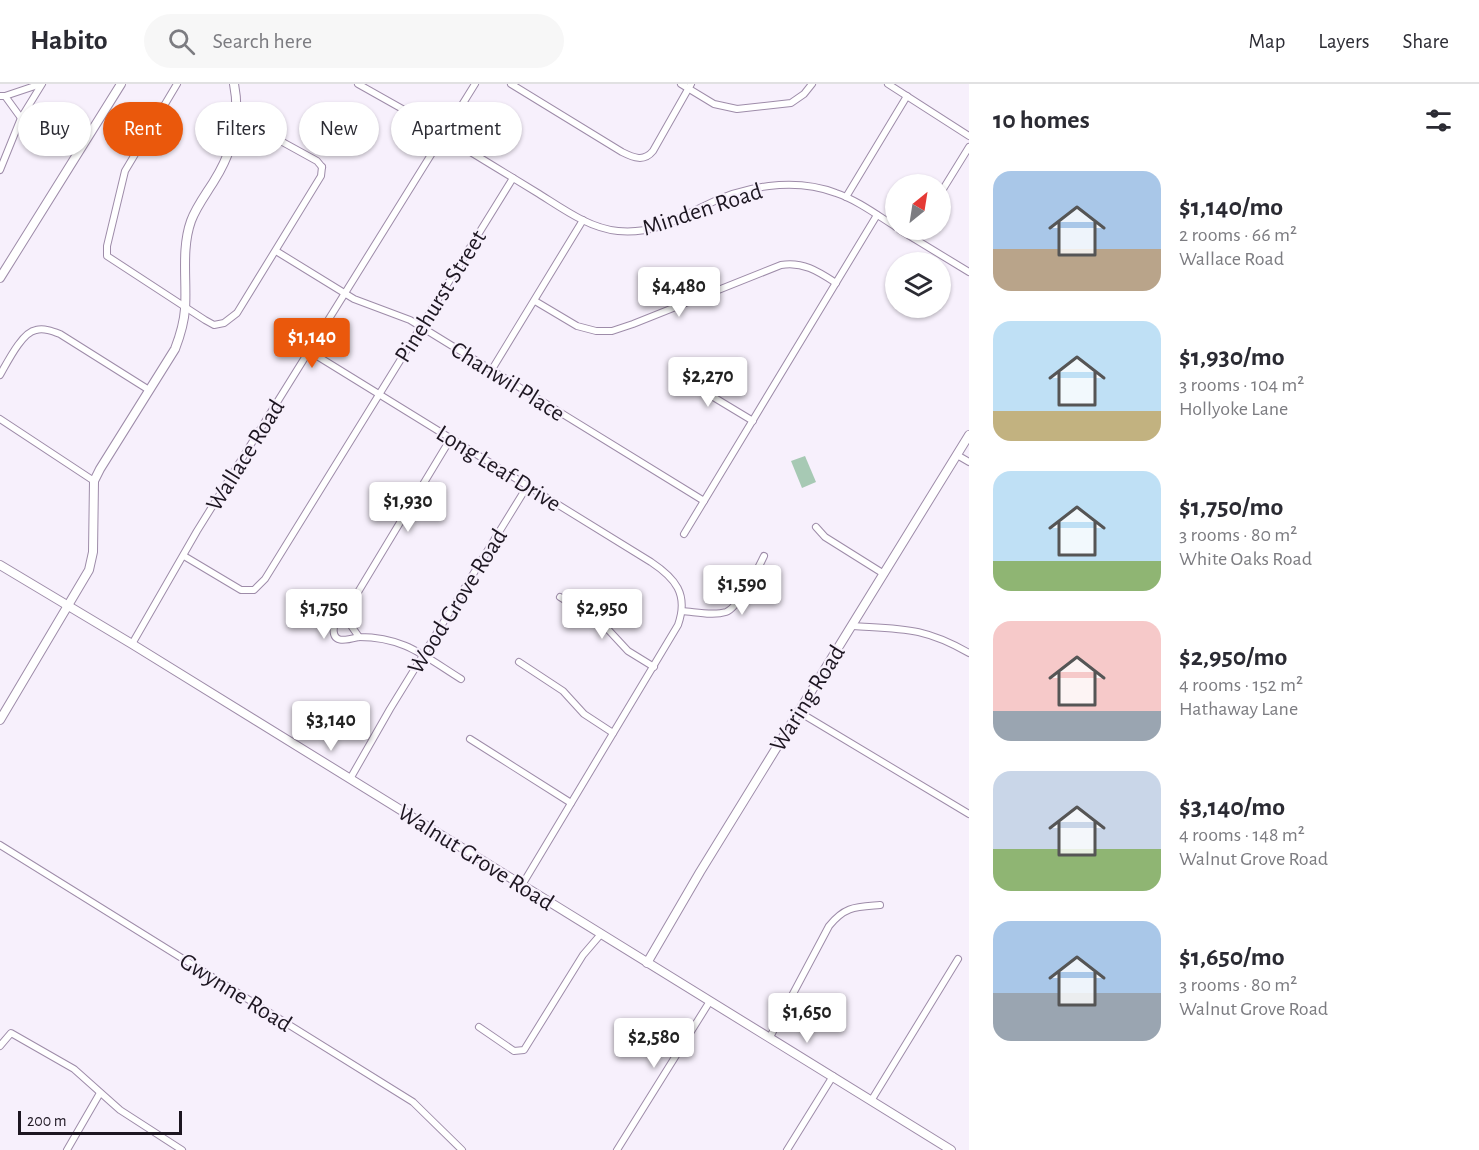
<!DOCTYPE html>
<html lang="en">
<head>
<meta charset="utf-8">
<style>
	:root { --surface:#fff; --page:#f7f7f7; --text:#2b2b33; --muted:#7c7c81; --line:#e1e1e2; --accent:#ea580c }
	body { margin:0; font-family:"Alegreya Sans",sans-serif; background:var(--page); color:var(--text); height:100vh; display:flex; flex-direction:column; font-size:22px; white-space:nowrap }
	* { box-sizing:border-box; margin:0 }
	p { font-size:20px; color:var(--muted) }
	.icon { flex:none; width:33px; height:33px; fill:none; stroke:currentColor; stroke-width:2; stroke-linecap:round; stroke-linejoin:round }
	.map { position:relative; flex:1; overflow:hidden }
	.panel { display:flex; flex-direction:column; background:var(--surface); width:510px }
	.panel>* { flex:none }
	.banner { position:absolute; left:18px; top:18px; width:570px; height:54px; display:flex; gap:12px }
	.needle { width:39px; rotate:30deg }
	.fabs { position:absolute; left:885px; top:90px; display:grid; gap:12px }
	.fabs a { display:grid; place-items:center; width:66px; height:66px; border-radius:50%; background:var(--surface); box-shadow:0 2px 4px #0004; font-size:30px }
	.scale { position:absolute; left:18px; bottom:15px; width:164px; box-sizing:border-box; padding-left:6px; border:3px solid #1d1621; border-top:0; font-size:16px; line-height:21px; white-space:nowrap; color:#1d1621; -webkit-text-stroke:4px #f7f0fc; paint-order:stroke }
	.price { position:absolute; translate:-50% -51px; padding:0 14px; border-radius:6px; background:#fff; color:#222; font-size:20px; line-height:39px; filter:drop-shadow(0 2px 3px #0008) }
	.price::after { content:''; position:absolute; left:50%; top:36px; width:18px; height:14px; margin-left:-9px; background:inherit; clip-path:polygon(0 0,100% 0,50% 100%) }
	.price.active { background:var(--accent); color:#fff }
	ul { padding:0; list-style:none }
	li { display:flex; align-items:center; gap:18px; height:150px; padding:0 24px }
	li span { display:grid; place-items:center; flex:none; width:168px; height:120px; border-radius:18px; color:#555 }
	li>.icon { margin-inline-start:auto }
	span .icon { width:72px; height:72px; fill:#fffc; stroke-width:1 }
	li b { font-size:26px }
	h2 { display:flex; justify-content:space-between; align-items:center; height:72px; padding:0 24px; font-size:26px }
	.pill { padding:0 21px; border-radius:27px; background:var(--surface); box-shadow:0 2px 4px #0004; font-size:21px; line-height:54px }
	.pill.active { background:var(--accent); color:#fff }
	header { display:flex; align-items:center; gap:36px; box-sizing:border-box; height:84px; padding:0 30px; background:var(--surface); border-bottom:2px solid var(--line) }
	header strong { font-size:28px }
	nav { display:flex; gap:33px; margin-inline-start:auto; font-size:21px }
	.search { width:420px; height:54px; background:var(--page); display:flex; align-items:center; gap:15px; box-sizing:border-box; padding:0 21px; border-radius:33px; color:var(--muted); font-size:22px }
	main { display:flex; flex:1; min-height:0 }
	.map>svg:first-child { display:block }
	.green { fill:#a7c9b4 }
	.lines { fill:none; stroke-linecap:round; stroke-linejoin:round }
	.street-casing { stroke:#9e8ca9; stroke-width:8 }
	.secondary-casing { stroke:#9e8ca9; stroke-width:10 }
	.street { stroke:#fff; stroke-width:6 }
	.secondary { stroke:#fff; stroke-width:8 }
	.labels { text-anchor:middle; stroke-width:4.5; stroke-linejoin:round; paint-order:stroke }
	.street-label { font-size:24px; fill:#1d1621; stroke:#f7f0fc }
</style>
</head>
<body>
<header>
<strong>Habito</strong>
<div class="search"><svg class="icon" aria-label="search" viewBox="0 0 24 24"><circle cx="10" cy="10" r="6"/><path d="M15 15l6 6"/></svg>Search here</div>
<nav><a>Map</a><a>Layers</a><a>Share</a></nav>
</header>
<main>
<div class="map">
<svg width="969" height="1066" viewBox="0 0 969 1066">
	<rect width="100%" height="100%" fill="#f7f0fc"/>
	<!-- green -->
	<polygon class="green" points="805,372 816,398 802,404 791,377"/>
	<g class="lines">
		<!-- street casing -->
		<g class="street-casing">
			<g id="street">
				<polyline points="177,0 125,87 107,162 107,172 205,236 214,241 224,239 237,229 321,92 322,83"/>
				<path d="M358 0 438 45 451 56C479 73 508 91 536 108 562 124 588 144 618 147 653 150 674 137 704 122 743 102 794 93 836 109 857 116 877 131 896 143"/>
				<path d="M511 0 622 68C634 74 644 78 653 67L691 0"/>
				<polyline points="681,0 714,20 737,25 791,19 804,10 812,0"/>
				<polyline points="888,0 969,52"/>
				<polyline points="0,12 5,12 21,34"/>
				<polyline points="5,12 41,0"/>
				<polyline points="237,36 248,39 317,77 322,83"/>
				<polyline points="0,86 21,34 42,0"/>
				<polyline points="940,110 969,63"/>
				<polyline points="846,113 907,12"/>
				<polyline points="900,146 969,188"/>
				<polyline points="914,154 919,146"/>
				<polyline points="276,167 354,215 410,236 704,417"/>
				<path d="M535 217 577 242 596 247H612L633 240 781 181C803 177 819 188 836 199"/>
				<path d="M309 267 651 478C675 494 689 510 678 541L522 801"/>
				<polyline points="491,287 583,136"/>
				<polyline points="688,290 695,302 753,337"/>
				<path d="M0 291C7 279 22 248 36 246 44 244 52 247 60 250L149 306"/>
				<polyline points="0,335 94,397"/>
				<path d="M451 354 346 528 352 543 359 553C404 553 424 572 461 595"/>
				<polyline points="957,371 969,378"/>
				<polyline points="816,443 825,453 884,490"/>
				<polyline points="684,450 877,131"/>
				<polyline points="184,472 241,506 254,506 265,495 513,94"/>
				<polyline points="560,513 602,539 628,567 654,583"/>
				<path d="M682 527C696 528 713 532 726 528 738 524 758 485 764 472"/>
				<path d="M346 528 334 542C331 561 347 556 359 553"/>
				<path d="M853 542C902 545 924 543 969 569"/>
				<polyline points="132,560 197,447 475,0"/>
				<polyline points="519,578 563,607 584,630 613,649"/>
				<polyline points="799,628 969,730"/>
				<polyline points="470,655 571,719"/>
				<polyline points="350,695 390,625 528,401"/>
				<polyline points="0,761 413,1018 462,1066"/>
				<polyline points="479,943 514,967 524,966 583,871 601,850"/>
				<path d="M770 953 829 842C845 822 856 823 880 821"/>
				<polyline points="0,962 11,949 74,985 120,1026 182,1066"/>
				<polyline points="871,1017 958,875"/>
				<polyline points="67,1066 100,1009"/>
				<polyline points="617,1066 710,917"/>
				<polyline points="787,1066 833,992"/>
			</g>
		</g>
		<!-- secondary casing -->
		<g class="secondary-casing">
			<g id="secondary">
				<polyline points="0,194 121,0"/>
				<polyline points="0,481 132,560 951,1066"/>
				<path d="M0 636 89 486 93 468 94 397 100 385 175 265C180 252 184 240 185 225 187 197 181 165 191 137 196 123 206 110 214 97 233 67 241 36 234 0"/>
				<polyline points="647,879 700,788 969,351"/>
			</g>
		</g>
		<!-- street -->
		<use href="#street" class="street"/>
		<!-- secondary -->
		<use href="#secondary" class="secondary"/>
	</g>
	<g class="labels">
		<!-- street labels -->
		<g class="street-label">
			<text transform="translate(702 125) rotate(-18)" y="8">Minden Road</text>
			<text transform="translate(440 212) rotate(-58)" y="8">Pinehurst Street</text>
			<text transform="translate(508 297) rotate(32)" y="8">Chanwil Place</text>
			<text transform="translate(245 371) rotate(-58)" y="8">Wallace Road</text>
			<text transform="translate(499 384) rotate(32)" y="8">Long Leaf Drive</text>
			<text transform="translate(457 517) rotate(-58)" y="8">Wood Grove Road</text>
			<text transform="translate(807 614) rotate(-58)" y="8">Waring Road</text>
			<text transform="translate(476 773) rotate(32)" y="8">Walnut Grove Road</text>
			<text transform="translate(236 908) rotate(32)" y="8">Gwynne Road</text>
		</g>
	</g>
</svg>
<div class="fabs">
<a><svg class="needle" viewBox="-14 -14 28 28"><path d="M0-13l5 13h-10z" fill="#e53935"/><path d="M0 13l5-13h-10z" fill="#7c7c81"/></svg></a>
<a><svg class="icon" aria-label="layers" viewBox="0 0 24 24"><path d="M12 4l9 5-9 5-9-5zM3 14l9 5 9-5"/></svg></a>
</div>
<div class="scale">200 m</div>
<b class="price" style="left:679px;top:234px">$4,480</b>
<b class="price active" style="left:312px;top:285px">$1,140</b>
<b class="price" style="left:708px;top:324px">$2,270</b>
<b class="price" style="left:408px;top:449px">$1,930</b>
<b class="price" style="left:742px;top:532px">$1,590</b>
<b class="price" style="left:324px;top:556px">$1,750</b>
<b class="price" style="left:602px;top:556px">$2,950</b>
<b class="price" style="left:331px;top:668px">$3,140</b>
<b class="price" style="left:807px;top:960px">$1,650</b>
<b class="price" style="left:654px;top:985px">$2,580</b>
<div class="banner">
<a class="pill">Buy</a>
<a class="pill active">Rent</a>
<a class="pill">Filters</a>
<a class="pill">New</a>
<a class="pill">Apartment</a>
</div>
</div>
<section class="panel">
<h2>10 homes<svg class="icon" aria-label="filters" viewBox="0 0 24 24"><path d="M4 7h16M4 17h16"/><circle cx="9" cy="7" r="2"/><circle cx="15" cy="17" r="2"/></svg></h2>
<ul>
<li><span style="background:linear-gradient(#a9c7e8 65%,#b9a48a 0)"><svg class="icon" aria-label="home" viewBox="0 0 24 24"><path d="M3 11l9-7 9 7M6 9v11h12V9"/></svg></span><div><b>$1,140/mo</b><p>2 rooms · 66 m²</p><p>Wallace Road</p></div></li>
<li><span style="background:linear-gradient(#bfe0f5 75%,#c2b280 0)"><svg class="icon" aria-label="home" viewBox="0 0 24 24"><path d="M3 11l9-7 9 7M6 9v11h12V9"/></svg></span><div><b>$1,930/mo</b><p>3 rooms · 104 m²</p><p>Hollyoke Lane</p></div></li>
<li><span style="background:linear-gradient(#bfe0f5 75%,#8fb573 0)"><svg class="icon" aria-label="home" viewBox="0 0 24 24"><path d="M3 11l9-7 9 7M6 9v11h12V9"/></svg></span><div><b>$1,750/mo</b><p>3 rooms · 80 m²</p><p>White Oaks Road</p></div></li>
<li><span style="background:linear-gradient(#f6c9c9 75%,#9aa5b1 0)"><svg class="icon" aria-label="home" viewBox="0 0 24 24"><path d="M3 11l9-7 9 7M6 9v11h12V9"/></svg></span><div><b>$2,950/mo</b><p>4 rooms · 152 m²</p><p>Hathaway Lane</p></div></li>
<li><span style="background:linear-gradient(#c9d6e8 65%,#8fb573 0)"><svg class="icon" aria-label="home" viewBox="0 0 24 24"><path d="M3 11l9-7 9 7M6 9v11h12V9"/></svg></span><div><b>$3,140/mo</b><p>4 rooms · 148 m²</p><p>Walnut Grove Road</p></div></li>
<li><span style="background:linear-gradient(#a9c7e8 60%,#9aa5b1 0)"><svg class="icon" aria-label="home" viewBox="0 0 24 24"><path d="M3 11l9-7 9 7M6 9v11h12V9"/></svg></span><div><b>$1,650/mo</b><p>3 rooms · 80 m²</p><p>Walnut Grove Road</p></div></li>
</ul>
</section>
</main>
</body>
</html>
